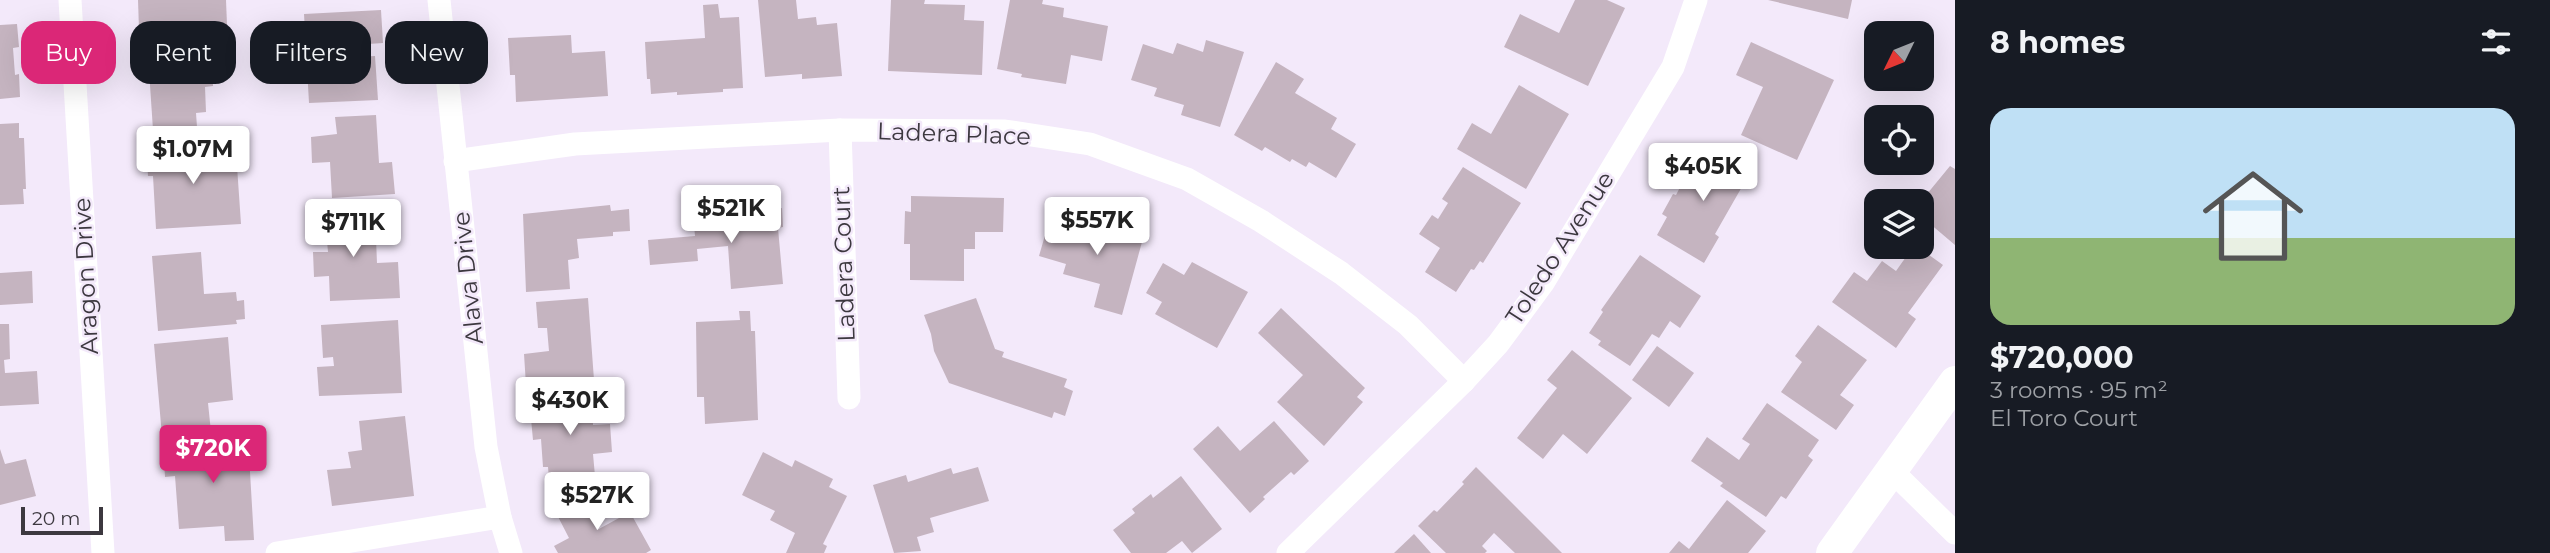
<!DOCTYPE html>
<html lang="en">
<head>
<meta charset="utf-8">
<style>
	:root { --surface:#171b24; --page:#242831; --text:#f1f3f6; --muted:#9ea1a6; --line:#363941; --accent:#db2777 }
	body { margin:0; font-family:Montserrat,sans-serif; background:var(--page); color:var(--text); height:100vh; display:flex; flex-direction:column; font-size:26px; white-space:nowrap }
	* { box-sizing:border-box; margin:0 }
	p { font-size:23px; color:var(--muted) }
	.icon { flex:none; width:38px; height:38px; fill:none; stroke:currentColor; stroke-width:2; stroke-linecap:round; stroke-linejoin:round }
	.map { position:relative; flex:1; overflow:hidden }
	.sheet { display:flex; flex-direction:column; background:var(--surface); width:595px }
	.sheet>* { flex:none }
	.hud { position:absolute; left:21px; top:21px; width:665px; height:63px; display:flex; gap:14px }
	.needle { width:46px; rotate:227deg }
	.buttons { position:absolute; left:1864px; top:21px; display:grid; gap:14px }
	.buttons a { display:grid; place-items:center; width:70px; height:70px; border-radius:14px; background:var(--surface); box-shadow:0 7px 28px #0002; font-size:35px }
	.scale { position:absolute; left:21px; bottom:18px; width:82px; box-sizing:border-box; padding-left:7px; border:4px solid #3c383f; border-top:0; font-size:19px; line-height:24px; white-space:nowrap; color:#3c383f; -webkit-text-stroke:5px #f3e9fa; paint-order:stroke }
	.price { position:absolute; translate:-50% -60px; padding:0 16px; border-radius:7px; background:#fff; color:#222; font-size:23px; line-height:46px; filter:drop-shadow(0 2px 4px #0008) }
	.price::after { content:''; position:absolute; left:50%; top:42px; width:21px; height:16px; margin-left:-10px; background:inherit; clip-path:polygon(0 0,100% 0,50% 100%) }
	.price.selected { background:var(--accent); color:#fff }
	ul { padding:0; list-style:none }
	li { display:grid; align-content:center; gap:14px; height:371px; padding:0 35px }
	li+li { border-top:2px solid var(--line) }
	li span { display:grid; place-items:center; height:217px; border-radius:21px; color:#555 }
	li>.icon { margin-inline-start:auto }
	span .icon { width:126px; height:126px; fill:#fffc; stroke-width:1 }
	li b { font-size:30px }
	h2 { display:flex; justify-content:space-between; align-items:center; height:84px; padding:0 35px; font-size:30px }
	.pill { padding:0 24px; border-radius:21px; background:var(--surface); box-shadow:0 7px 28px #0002; font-size:24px; line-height:63px }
	.pill.selected { background:var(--accent); color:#fff }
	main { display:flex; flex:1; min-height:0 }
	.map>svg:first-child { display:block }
	.building { fill:#c5b4c0 }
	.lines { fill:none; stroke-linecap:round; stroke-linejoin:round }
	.street { stroke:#fff; stroke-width:23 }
	.secondary { stroke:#fff; stroke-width:32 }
	.labels { text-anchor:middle; stroke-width:5; stroke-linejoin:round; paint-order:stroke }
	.street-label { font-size:24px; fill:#3c383f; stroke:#f3e9fa }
</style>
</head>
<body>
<main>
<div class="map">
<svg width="1955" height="553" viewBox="0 0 1955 553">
	<rect width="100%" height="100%" fill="#f3e9fa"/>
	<!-- building -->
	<g class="building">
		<polygon points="138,0 226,0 227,25 139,29"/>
		<polygon points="758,0 796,0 798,19 816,17 817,25 837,23 842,76 802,79 802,74 765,77"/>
		<polygon points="891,0 925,0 924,4 965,5 964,20 984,21 982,75 888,71"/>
		<polygon points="1010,0 1043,0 1042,4 1064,8 1063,17 1108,26 1102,61 1071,55 1066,84 1021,77 1022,74 997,69"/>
		<polygon points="1575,0 1607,0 1625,8 1588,86 1504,47 1520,14 1559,33"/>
		<polygon points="1768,0 1852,0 1848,19"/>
		<polygon points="718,4 720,18 739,17 743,88 723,89 723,92 677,95 677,92 651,94 650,79 647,79 645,42 705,38 703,5"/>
		<polygon points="381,10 383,43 354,45 355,57 375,56 378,100 309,103 304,14"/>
		<polygon points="17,24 19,47 13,48 15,75 19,74 20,97 0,99 0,25"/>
		<polygon points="571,35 572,53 605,51 608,96 516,102 515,75 510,75 508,38"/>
		<polygon points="210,39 213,86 205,87 206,112 196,113 197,127 153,130 149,70 142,71 140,44"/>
		<polygon points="1206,40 1244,52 1220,127 1181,115 1184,105 1154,96 1157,88 1131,80 1143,44 1173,54 1177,43 1203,52"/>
		<polygon points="1751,42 1834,80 1797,160 1741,135 1763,87 1736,75"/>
		<polygon points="1276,62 1304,79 1295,93 1337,118 1331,129 1356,144 1336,178 1309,162 1306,167 1292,159 1290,162 1265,147 1262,151 1234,135"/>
		<polygon points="1519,85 1569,114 1526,189 1457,149 1472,123 1491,134"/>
		<polygon points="376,115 379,163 392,162 395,194 332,198 330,162 312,163 311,137 337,134 335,117"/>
		<polygon points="19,123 19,138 24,138 26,189 23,189 24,204 0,205 0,124"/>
		<polygon points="218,140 219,167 237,166 241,224 156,229 153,176 148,176 146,144"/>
		<polygon points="1703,143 1751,171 1715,234 1719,237 1704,263 1657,235 1667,217 1662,214 1673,194 1676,195"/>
		<polygon points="1950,166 1955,169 1955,245 1922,217 1922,201 1911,201 1919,192 1931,201 1933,198 1927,194"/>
		<polygon points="1463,167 1521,203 1483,263 1480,261 1474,270 1471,269 1456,292 1425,272 1440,248 1419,234 1432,215 1438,219 1448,203 1442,199"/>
		<polygon points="911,196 1004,198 1003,232 975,232 975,249 964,249 964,281 910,280 910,244 904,244 905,211 911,212"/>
		<polygon points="610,205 611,211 629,209 630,231 613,232 613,236 577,239 579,258 568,260 570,289 526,292 523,214"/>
		<polygon points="758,207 758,211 782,208 783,227 778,228 783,284 731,289 728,246 697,249 698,261 650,265 648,240 695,236 693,214"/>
		<polygon points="375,214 377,263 398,262 400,298 330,301 329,276 314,277 313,252 328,252 327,241 311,243 310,217"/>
		<polygon points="1050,218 1076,225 1078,220 1106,228 1107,221 1145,231 1122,315 1094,307 1100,284 1063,274 1066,264 1039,256"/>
		<polygon points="1913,247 1918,247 1943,265 1908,313 1916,319 1896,348 1832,302 1854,272 1867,281 1882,261 1896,271"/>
		<polygon points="201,252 204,294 236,292 237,301 244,300 245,319 236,320 237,324 158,331 152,256"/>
		<polygon points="1640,255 1701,296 1680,328 1670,321 1659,338 1652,334 1630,366 1598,345 1601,341 1589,333 1603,312 1601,310"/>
		<polygon points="1192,262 1248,292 1217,348 1155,314 1162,302 1146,293 1163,263 1184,275"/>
		<polygon points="32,271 33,303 0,305 0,273"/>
		<polygon points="588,298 594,380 526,385 524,354 549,351 547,328 538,328 536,302"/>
		<polygon points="976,298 995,349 1004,352 1002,357 1067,379 1064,387 1073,391 1065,416 1054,412 1052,418 949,383 934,351 931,334 924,315"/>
		<polygon points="1281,308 1365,388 1357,397 1363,402 1324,446 1277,402 1303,375 1258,333"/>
		<polygon points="739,311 750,311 751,331 755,331 758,420 705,424 704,397 697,397 696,322 740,320"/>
		<polygon points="398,320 402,393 319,396 317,367 334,366 333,357 323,358 321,325"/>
		<polygon points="0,324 9,324 10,359 4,360 5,373 37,371 39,404 0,406"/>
		<polygon points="1818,325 1867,360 1840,395 1854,405 1836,430 1781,392 1802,362 1795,356"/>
		<polygon points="228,337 233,400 208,403 211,432 162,436 154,344"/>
		<polygon points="1657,346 1694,373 1669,407 1632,380"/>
		<polygon points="1572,350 1632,398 1587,454 1563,434 1543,459 1517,438 1557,388 1547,380"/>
		<polygon points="584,393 584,399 592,399 593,425 610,424 612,452 593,454 595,476 549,479 548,467 543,467 541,439 533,440 530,408 561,406 560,395"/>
		<polygon points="1767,403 1819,440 1808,456 1813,460 1786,499 1781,496 1766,517 1720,486 1723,483 1691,461 1707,437 1739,460 1750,444 1742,439"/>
		<polygon points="405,416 414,496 332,506 327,470 351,468 348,452 362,450 359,421"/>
		<polygon points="1274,421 1309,461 1294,475 1291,472 1263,497 1265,499 1250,513 1193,449 1218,426 1240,451"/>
		<polygon points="248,438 254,540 225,541 224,526 179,529 175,476 165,477 163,444"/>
		<polygon points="0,449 5,464 26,459 36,496 0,505"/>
		<polygon points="763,452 792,467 795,460 833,479 829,487 847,496 823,544 827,546 824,553 786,553 795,533 770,520 775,511 742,495"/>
		<polygon points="978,467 989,501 930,518 934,532 917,537 921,551 894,553 873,485 906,475 908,482 951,468 953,474"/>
		<polygon points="1476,467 1562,553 1515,553 1494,533 1482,546 1487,551 1485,553 1446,553 1418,526 1434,510 1437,512 1464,484 1462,482"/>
		<polygon points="1181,476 1222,529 1192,553 1182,541 1166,553 1131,553 1113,530 1135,513 1132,509 1151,494 1153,498"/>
		<polygon points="576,492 597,530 630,512 651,550 646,553 558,553 554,546 569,538 552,505"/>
		<polygon points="1727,500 1766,531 1748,553 1669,553 1679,541 1689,549"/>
		<polygon points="1414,534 1431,553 1394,553"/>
	</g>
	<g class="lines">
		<!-- street -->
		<g class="street">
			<polyline points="70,0 103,553"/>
			<polyline points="439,0 486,447 500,517 511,553"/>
			<polyline points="840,130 849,398"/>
			<polyline points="455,161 575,144 840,130 1005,131 1090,144 1187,179 1261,221 1341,273 1408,325 1464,381"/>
			<polyline points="1891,470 1955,533"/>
			<polyline points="277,553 500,517"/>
			<polyline points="1288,553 1464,381 1498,344 1543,283 1673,67 1696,0"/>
		</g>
		<!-- secondary -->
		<polyline class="secondary" points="1832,553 1955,382"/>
	</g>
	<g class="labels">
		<!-- street labels -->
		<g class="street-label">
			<text transform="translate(954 134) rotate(2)" y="8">Ladera Place</text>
			<text transform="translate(1560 248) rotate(-57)" y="8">Toledo Avenue</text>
			<text transform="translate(844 264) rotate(-92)" y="8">Ladera Court</text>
			<text transform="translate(86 276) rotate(-93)" y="8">Aragon Drive</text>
			<text transform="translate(468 278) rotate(-96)" y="8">Alava Drive</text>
		</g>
	</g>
</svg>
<div class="buttons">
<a><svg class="needle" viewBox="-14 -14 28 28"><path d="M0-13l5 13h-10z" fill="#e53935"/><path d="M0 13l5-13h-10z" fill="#9ea1a6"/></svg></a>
<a><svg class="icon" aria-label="locate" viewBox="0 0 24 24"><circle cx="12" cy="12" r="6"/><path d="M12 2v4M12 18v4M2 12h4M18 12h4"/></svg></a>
<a><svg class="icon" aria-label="layers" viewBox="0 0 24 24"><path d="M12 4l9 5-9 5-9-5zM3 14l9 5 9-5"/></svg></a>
</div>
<div class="scale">20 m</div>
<b class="price" style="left:193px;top:186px">$1.07M</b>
<b class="price" style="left:1703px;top:203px">$405K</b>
<b class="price" style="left:731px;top:245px">$521K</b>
<b class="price" style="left:1097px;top:257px">$557K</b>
<b class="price" style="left:353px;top:259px">$711K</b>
<b class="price" style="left:570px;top:437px">$430K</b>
<b class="price selected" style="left:213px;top:485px">$720K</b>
<b class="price" style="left:597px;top:532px">$527K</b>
<div class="hud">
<a class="pill selected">Buy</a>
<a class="pill">Rent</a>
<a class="pill">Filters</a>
<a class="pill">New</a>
</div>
</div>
<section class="sheet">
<h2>8 homes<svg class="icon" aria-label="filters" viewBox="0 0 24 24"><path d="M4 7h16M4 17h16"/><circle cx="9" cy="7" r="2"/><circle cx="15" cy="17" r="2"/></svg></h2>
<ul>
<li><span style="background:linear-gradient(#bfe0f5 60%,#8fb573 0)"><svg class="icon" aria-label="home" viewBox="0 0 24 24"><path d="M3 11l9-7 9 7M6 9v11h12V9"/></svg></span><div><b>$720,000</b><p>3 rooms · 95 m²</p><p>El Toro Court</p></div></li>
</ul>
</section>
</main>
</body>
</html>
